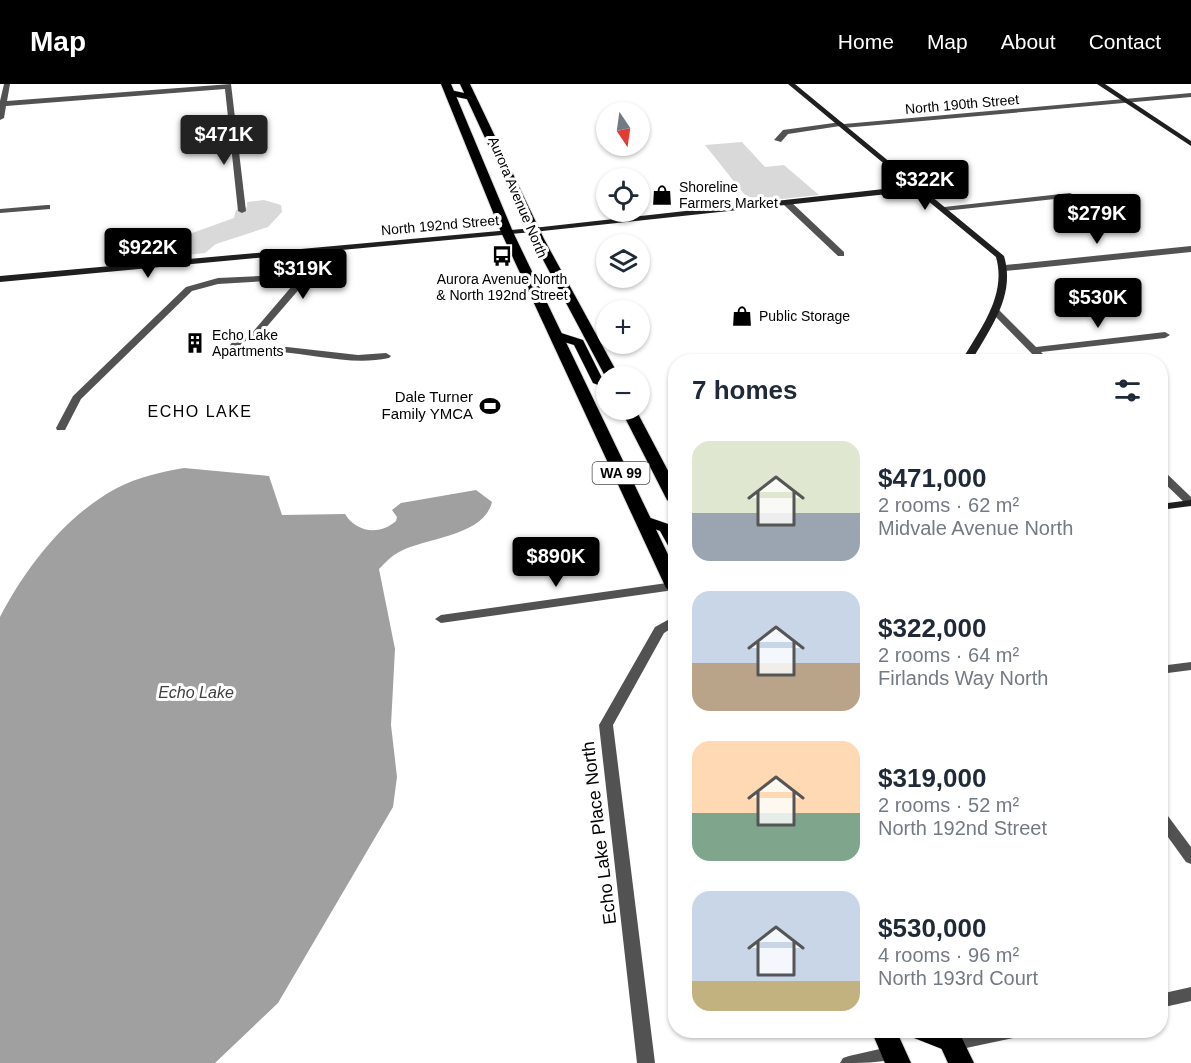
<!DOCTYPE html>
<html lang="en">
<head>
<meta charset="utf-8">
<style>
	:root { --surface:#fff; --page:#f2f2f3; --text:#1f2937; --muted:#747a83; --accent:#000 }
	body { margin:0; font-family:Helvetica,sans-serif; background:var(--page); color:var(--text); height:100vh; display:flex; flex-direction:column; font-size:22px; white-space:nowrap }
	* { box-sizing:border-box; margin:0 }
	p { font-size:20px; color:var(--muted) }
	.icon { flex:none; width:33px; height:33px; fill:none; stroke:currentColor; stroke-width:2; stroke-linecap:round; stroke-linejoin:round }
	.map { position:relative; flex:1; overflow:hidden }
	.side { position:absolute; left:668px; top:270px; width:500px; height:684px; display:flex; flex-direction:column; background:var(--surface); border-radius:24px; box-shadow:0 2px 4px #0004 }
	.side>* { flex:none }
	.needle { width:39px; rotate:167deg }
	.tools { position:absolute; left:596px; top:18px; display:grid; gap:12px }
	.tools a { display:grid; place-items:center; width:54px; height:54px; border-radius:50%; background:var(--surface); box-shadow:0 2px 4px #0004; font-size:30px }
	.price { position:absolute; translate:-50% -51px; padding:0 14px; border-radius:6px; background:var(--accent); color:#fff; font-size:20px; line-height:39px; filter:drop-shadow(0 2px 3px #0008) }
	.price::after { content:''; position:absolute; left:50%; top:36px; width:18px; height:14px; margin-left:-9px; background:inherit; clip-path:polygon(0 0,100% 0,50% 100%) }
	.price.on { background:#222; color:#fff }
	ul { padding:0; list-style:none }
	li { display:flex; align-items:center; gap:18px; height:150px; padding:0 24px }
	li span { display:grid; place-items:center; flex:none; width:168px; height:120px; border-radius:18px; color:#555 }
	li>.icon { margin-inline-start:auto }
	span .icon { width:72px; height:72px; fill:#fffc; stroke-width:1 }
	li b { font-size:26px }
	h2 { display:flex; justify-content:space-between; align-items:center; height:72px; padding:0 24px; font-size:26px }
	header { display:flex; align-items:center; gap:36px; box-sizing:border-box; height:84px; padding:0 30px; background:var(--accent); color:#fff }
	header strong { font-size:28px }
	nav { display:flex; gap:33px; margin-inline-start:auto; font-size:21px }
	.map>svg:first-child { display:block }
	.green { fill:#d9d9d9 }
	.water { fill:#a0a0a0 }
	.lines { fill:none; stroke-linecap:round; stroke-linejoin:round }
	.primary-casing { stroke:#dbdbdb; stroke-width:1 }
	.highway-casing { stroke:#dbdbdb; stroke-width:2 }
	.street { fill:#525252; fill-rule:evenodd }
	.secondary { fill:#1f1f1f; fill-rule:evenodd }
	.primary { fill:#000; fill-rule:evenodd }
	.highway { fill:#000; fill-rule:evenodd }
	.labels { text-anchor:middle; stroke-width:6; stroke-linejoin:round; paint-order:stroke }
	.far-street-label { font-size:14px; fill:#000; stroke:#fff }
	.far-poi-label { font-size:14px; fill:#000; stroke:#fff; text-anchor:start }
	.shield { fill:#fff; stroke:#4c4c4c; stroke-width:1.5 }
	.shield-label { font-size:14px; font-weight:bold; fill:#000 }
	.poi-label { font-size:15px; fill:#000; stroke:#fff; text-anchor:end }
	.neighbourhood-label { font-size:16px; letter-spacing:1.5px; fill:#000; stroke:#fff }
	.water-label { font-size:16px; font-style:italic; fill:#414141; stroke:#fff }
	.near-street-label { font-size:18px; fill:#000; stroke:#fff }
</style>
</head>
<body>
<header>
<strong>Map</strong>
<nav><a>Home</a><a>Map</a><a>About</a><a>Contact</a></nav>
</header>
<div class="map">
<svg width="1191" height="979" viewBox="0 0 1191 979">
	<rect width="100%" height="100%" fill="#fff"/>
	<!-- green -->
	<g class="green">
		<polygon points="742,58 765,83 784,81 819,111 763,117 752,115 744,110 705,61"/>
		<polygon points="264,116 281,121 282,128 268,143 216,160 205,169 166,173 167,158 234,134 236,126 247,123 247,118"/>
	</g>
	<!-- water -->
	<path class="water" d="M184 384 269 392 282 431 345 430C356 448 379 452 396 437L397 433 392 426 401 419 476 406 492 418C484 452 426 454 401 467 392 471 385 479 379 485L395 565 391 641 397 693 393 723 278 919 215 979H0V533C26 483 66 431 117 404 138 393 161 388 184 384Z"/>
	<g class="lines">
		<!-- primary casing -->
		<g class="primary-casing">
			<g id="primary">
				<polygon points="450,6 474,11 475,13 471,16 447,11 447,7"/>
				<polygon points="555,247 583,256 602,294 606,295 606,304 593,299 574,261 551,254 551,248"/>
				<polygon points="642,431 671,441 675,448 675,466 670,465 660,447 637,438 635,435 637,432"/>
				<polygon points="906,946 941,946 960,954 963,960 960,966 952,969 909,952"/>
			</g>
		</g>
		<!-- highway casing -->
		<g class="highway-casing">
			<g id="highway">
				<polygon points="441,0 451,0 513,148 675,485 675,510 666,504 501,148"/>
				<polygon points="460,0 470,0 544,155 619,292 605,292 532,155"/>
				<polygon points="621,326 636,326 675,400 675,421 667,416"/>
				<polygon points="871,946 896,946 911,979 885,979"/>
				<polygon points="933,946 958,946 974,979 948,979"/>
			</g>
		</g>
		<!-- street -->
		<g class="street">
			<polygon points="4,0 10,0 7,17 231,0 246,127 242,129 238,127 225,5 6,22 4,34 0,36 0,17"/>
			<polygon points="1191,9 1191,13 843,44 840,42 788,50 781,58 774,56 783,46 841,38 844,40"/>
			<polygon points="1070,109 1074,111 1073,113 944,127 940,125 944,123"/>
			<polygon points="784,117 790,117 844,168 844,172 838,172 784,121"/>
			<polygon points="47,121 50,121 50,125 0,129 0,125"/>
			<polygon points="1191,162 1191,168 1005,187 1001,184 1005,181"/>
			<path d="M311 164 315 167 314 188 257 254 242 258 240 265 287 263 358 271 386 269 391 272 389 274C352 282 315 270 278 268 262 267 248 274 232 269L230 261 236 254 251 250 298 195 218 200 192 207 81 315 65 346H57L56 344 73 312 186 203 218 194 303 190 307 186V167Z"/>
			<polygon points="995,224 998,225 1036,263 1165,248 1170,251 1165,254 1041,268 1051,278 1040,278 992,229 990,227"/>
			<polygon points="1160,386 1164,387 1191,413 1191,422 1187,421 1160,395"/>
			<polygon points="674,498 674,506 441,539 435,535 441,531"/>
			<polygon points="675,532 675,542 664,549 613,641 655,979 637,979 599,641 655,543"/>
			<polygon points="1191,578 1191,586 1160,590 1160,582"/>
			<polygon points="1160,727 1165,728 1191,763 1191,780 1186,778 1160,742"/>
			<polygon points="1191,903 1191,917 1160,924 1160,910"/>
			<polygon points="982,946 1026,946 1024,951 1018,953 952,967 946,965 943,960 946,955"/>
			<path d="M893 962 899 964 902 969 899 974C880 979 860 979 840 979L843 974 849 972Z"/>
		</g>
		<!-- secondary -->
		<g class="secondary">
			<path d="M788 0H795L1004 172C1016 212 990 244 971 278H961C980 245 1007 212 996 173L916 107 533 148 0 198V192L533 144 911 102Z"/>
			<polygon points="1097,0 1105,0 1191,57 1191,62"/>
			<polygon points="1191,416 1191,422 1160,426 1160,420"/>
		</g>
		<!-- primary -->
		<use href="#primary" class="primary"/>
		<!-- highway -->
		<use href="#highway" class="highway"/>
	</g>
	<!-- icons -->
	<defs>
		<g id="shop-bare" transform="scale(1.62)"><path d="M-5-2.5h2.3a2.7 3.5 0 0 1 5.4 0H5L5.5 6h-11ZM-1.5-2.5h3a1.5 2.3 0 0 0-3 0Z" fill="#000" stroke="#fff" stroke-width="2.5" paint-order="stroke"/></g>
		<g id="bus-bare" transform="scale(1.62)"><path d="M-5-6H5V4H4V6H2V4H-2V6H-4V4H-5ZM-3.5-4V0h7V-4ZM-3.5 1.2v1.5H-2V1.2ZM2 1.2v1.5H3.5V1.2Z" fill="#000" stroke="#fff" stroke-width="2.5" paint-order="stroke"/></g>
		<g id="building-bare" transform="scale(1.62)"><path d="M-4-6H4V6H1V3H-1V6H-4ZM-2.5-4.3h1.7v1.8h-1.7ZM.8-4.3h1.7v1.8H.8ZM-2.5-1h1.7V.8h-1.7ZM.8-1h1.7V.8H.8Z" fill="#000" stroke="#fff" stroke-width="2.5" paint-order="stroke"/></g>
		<g id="stadium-bare" transform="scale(1.62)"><path d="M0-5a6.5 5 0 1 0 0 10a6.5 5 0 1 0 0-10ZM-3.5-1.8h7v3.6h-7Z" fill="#000" stroke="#fff" stroke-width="2.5" paint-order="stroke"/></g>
	</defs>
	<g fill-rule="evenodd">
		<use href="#shop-bare" x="662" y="111"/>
		<use href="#bus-bare" x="502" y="172"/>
		<use href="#shop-bare" x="742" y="232"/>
		<use href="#building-bare" x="195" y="259"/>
		<use href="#stadium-bare" x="490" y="322"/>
	</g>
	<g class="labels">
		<!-- far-street labels -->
		<g class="far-street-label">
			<text transform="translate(962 20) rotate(-5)" y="5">North 190th Street</text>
			<text transform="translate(518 113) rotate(67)" y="5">Aurora Avenue North</text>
			<text transform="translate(440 141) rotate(-5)" y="5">North 192nd Street</text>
		</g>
		<!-- far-poi labels -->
		<g class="far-poi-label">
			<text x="679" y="108">Shoreline<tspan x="679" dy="16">Farmers Market</tspan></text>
			<text x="502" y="200" text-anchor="middle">Aurora Avenue North<tspan x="502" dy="16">&amp; North 192nd Street</tspan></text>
			<text x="759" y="237">Public Storage</text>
			<text x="212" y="256">Echo Lake<tspan x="212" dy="16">Apartments</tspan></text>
		</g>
		<!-- shield labels -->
		<rect class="shield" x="592.5" y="378" width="57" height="22" rx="4.5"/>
		<g class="shield-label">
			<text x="621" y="394">WA 99</text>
		</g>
		<!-- poi labels -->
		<g class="poi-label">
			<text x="473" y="318">Dale Turner<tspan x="473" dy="17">Family YMCA</tspan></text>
		</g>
		<!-- neighbourhood labels -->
		<g class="neighbourhood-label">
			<text x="200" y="333">ECHO LAKE</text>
		</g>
		<!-- water labels -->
		<g class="water-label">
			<text x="196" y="614">Echo Lake</text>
		</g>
		<!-- near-street labels -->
		<g class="near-street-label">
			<text transform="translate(599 749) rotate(-97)" y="6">Echo Lake Place North</text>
		</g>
	</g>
</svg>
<div class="tools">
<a><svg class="needle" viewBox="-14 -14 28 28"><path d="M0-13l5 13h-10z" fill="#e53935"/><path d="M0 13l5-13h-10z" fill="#747a83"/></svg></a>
<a><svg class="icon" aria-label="locate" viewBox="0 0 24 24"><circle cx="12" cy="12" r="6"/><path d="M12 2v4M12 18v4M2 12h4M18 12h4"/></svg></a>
<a><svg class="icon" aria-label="layers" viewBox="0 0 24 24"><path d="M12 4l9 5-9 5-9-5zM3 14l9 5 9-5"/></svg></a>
<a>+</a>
<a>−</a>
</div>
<b class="price on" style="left:224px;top:82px">$471K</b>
<b class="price" style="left:925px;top:127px">$322K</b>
<b class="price" style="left:1097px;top:161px">$279K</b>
<b class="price" style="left:148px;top:195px">$922K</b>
<b class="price" style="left:303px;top:216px">$319K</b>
<b class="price" style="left:1098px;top:245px">$530K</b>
<b class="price" style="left:556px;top:504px">$890K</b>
<section class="side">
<h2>7 homes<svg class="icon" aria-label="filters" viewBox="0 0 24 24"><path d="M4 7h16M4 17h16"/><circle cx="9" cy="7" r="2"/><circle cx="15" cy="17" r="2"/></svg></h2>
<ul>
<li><span style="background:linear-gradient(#dfe7d0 60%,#9aa5b1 0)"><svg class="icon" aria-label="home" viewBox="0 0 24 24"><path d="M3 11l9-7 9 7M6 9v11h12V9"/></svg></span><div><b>$471,000</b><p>2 rooms · 62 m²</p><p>Midvale Avenue North</p></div></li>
<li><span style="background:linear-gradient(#c9d6e8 60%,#b9a48a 0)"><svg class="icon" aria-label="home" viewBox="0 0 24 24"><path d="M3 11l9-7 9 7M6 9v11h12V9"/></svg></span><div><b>$322,000</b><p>2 rooms · 64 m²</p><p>Firlands Way North</p></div></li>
<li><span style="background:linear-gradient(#ffd9b3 60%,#7fa58c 0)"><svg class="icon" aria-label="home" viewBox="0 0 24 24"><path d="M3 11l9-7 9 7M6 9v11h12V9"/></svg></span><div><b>$319,000</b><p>2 rooms · 52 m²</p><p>North 192nd Street</p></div></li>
<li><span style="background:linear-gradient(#c9d6e8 75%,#c2b280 0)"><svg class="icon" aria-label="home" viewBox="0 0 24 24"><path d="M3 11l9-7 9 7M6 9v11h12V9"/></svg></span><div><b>$530,000</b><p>4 rooms · 96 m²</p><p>North 193rd Court</p></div></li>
</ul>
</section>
</div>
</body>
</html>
